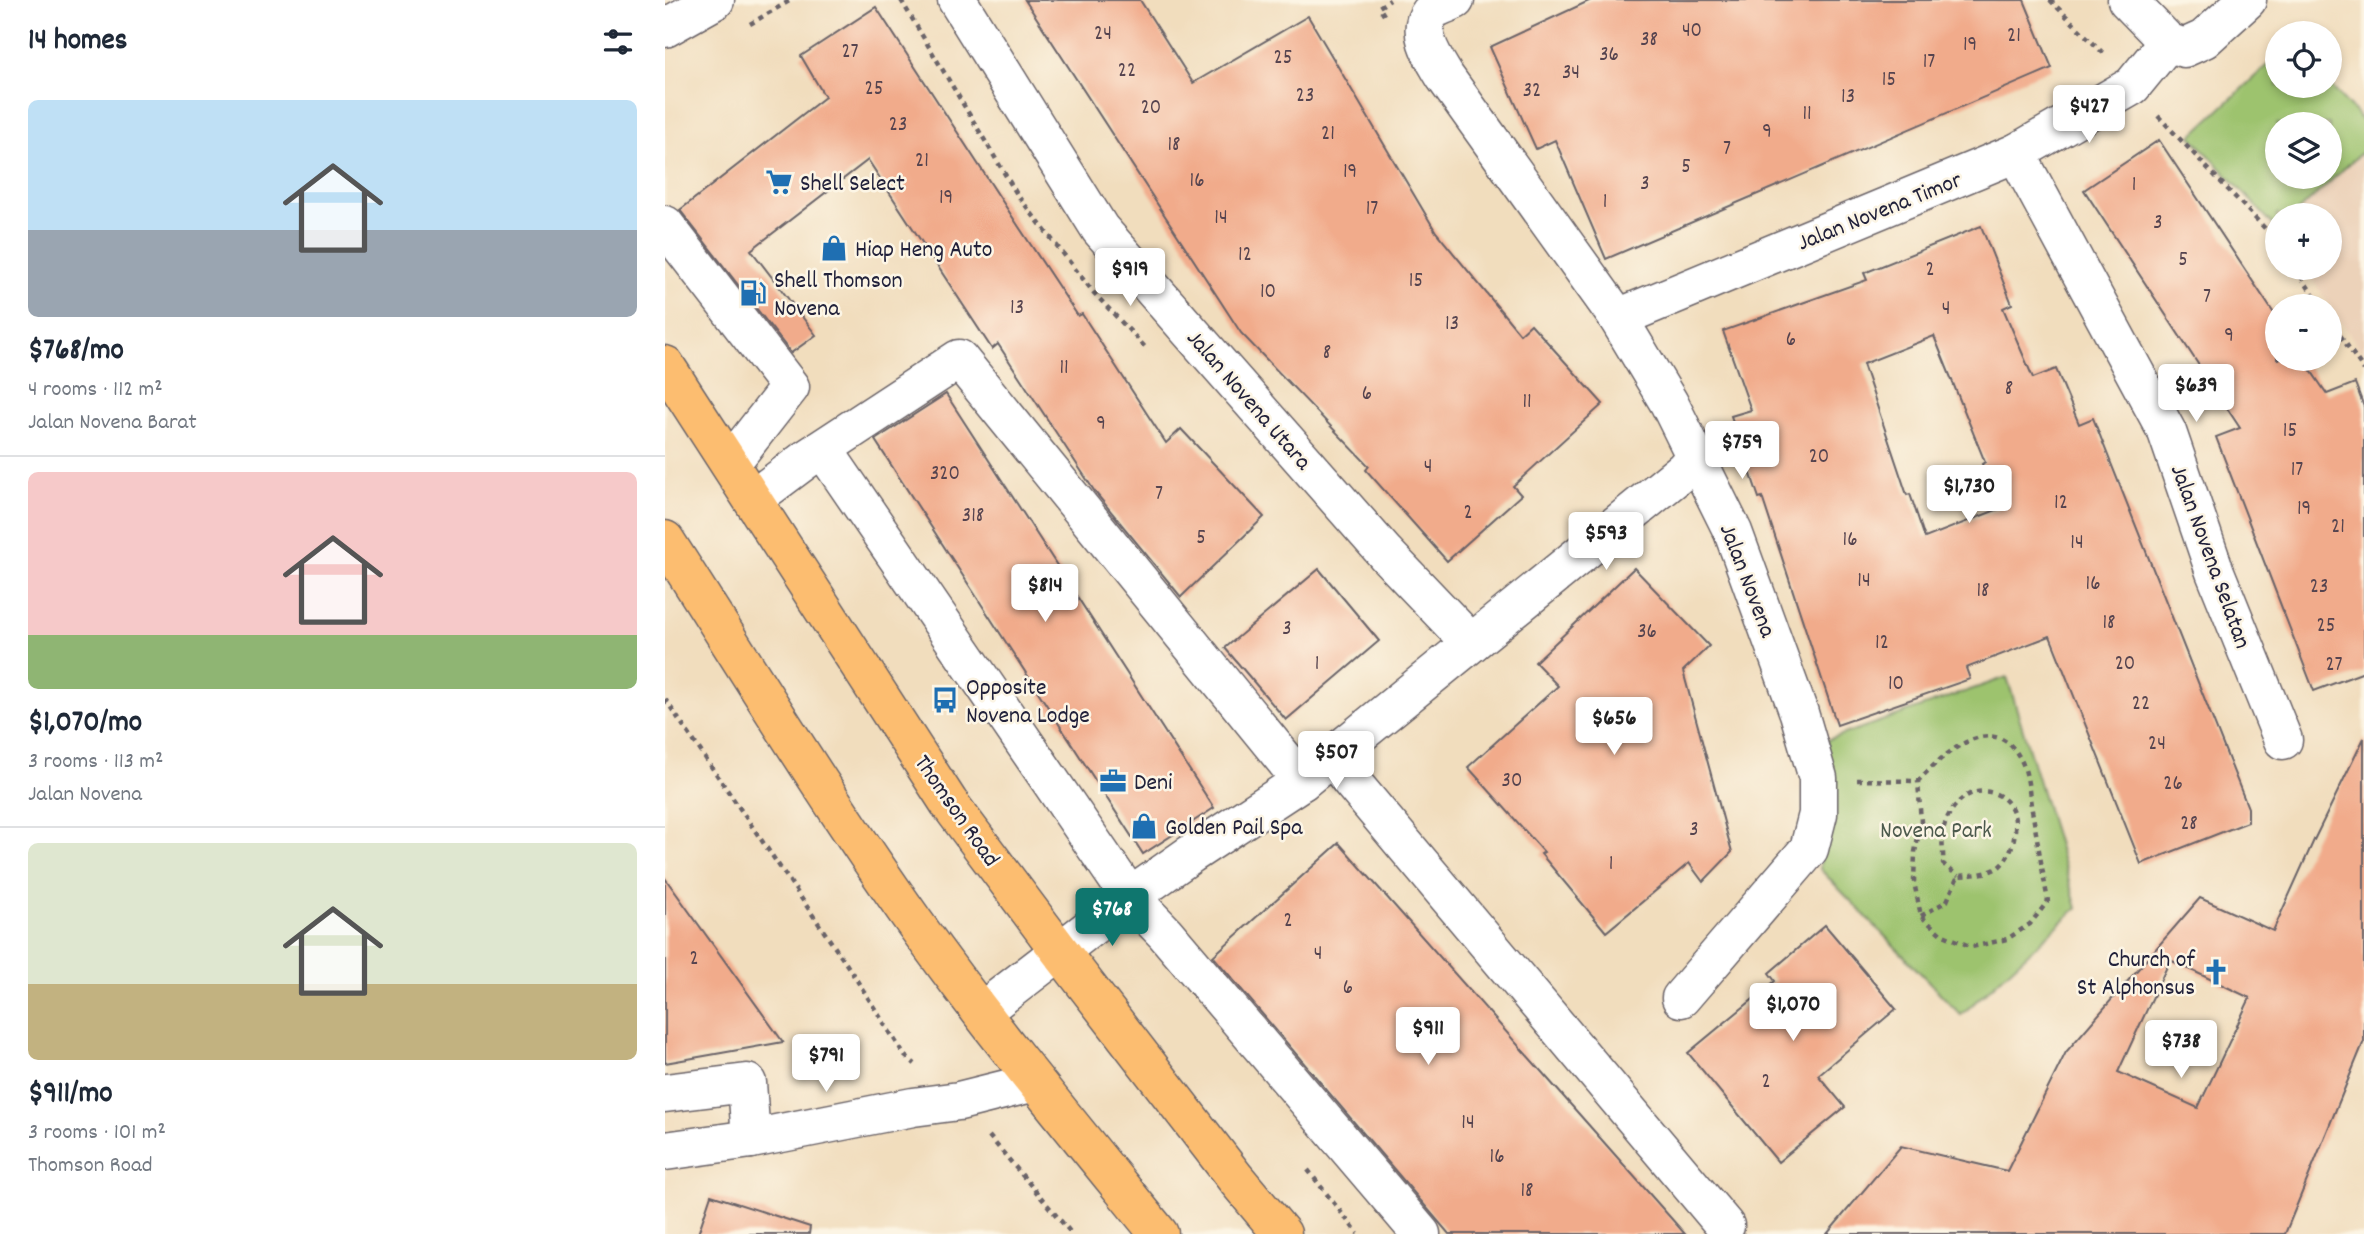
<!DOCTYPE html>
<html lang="en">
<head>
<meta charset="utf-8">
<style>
	:root { --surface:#fff; --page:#f6f6f7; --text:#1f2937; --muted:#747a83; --line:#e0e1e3; --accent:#0f766e }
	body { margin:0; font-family:Dekko,sans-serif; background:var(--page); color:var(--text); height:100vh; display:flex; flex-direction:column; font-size:26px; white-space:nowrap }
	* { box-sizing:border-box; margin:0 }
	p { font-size:23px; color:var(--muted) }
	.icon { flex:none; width:38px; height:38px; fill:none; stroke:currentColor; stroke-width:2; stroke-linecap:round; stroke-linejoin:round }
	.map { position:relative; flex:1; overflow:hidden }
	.sheet { display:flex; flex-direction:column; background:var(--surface); width:665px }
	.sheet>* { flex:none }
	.fabs { position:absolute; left:1600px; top:21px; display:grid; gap:14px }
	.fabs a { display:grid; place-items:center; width:77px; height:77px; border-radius:50%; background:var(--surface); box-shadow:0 4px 10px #0003; font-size:35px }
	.price { position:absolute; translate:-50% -60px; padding:0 16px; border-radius:7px; background:#fff; color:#222; font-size:23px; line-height:46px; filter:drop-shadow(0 2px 4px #0008) }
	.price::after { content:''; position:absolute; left:50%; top:42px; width:21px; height:16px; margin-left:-10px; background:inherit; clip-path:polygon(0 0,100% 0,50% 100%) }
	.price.current { background:var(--accent); color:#fff }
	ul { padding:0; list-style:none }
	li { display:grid; align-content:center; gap:14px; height:371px; padding:0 28px }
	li+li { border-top:2px solid var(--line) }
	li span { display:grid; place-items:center; height:217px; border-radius:10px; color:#555 }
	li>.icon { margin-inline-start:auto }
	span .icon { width:126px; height:126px; fill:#fffc; stroke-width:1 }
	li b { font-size:30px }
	h2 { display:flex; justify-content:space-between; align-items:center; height:84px; padding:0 28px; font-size:30px }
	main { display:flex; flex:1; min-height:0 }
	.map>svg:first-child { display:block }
	.built { fill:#ecd2b9 }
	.green { fill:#9dc36e; stroke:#607254; stroke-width:2; fill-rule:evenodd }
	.building { fill:#f1ab8b; fill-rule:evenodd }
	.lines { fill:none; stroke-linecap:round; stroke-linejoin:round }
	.minor-casing { stroke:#6a6368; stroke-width:41 }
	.major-casing { stroke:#6a6368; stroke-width:41 }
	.path { stroke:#6a6368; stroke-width:4.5; stroke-dasharray:5 5; stroke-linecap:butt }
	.minor { stroke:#fff; stroke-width:38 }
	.major { stroke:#fcbd6f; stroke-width:38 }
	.labels { text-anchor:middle; stroke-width:5; stroke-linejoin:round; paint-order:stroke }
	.number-label { font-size:21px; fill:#56444f }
	.poi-label { font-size:24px; fill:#22223b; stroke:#fcf5e5; text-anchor:start }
	.street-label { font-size:24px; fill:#22223b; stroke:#fcf5e5 }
	.park-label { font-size:24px; fill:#4d5a4d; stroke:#fcf5e5 }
</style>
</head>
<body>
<main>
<section class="sheet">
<h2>14 homes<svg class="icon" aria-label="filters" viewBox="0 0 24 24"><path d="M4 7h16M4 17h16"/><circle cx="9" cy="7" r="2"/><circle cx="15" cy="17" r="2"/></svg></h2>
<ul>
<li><span style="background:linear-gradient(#bfe0f5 60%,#9aa5b1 0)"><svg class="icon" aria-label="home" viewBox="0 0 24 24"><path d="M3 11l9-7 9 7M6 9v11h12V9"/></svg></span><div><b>$768/mo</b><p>4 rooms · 112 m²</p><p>Jalan Novena Barat</p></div></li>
<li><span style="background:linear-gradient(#f6c9c9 75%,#8fb573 0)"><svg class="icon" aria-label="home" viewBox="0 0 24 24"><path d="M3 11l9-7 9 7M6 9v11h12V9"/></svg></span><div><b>$1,070/mo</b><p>3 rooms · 113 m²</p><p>Jalan Novena</p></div></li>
<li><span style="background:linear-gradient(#dfe7d0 65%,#c2b280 0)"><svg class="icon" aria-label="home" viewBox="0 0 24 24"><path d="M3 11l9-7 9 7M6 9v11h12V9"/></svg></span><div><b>$911/mo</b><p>3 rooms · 101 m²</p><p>Thomson Road</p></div></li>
</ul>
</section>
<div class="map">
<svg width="1699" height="1234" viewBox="0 0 1699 1234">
	<rect width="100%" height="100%" fill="#fcf5e5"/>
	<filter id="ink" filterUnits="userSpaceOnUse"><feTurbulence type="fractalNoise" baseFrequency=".0143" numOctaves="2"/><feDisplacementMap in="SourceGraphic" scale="14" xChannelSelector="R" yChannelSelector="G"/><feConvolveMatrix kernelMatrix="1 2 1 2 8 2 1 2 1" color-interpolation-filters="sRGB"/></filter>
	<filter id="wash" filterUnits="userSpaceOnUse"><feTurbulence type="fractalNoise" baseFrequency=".00686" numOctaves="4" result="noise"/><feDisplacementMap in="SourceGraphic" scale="28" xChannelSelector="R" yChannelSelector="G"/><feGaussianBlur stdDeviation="1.57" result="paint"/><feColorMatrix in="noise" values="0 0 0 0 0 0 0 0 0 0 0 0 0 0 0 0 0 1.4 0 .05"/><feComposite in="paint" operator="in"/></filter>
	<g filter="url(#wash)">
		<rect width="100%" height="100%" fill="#f1ddbd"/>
		<!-- built -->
		<polygon class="built" points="1699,150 1699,355 1639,268 1664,268 1664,215 1629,215"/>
		<!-- green -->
		<g class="green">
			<path d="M1612 56V86H1664V84L1699 122V150L1629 215H1612V229L1526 136ZM1612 124H1664V177H1612Z"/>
			<polygon points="1342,677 1412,908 1296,1015 1155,869 1162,740"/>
		</g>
		<g id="blocks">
			<!-- building -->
			<g class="building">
				<polygon points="360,0 475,0 528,83 643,16 771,232 855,334 866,324 938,404 848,486 856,495 782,561 701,470 704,466 576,333"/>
				<polygon points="926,0 1359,0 1387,68 941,259 890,140 871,149 825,47"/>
				<polygon points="211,7 354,227 413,316 417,314 501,443 516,429 599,517 516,597 430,492 333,344 327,349 203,160 86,250 151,335 126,353 15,210 160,97 136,56"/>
				<polygon points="1494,140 1612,318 1612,359 1638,359 1662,394 1690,383 1699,407 1699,672 1649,691 1551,437 1575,428 1419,190"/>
				<path d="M1316 226 1347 304 1338 308 1368 378 1391 369 1414 424 1428 418 1583 808V822L1476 864 1385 636 1301 668 1305 679 1172 725 1097 497 1094 498 1066 416 1086 410 1058 331 1202 280 1199 273ZM1269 336 1320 462 1317 464 1334 509 1260 538 1245 494 1242 495 1198 364Z"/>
				<polygon points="281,394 549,808 478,854 210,440"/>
				<polygon points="969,568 1044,646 1018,671 1067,852 1038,882 1024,863 941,932 876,854 879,852 803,767 893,686 870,662"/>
				<polygon points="654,569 714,641 621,720 560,648"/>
				<path d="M1699 738V1041L1620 1234H1162L1236 1146 1342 1171 1401 1052 1535 898 1608 931 1649 840ZM1505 960 1585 998 1533 1108 1453 1072Z"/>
				<polygon points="674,843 883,1079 1020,1234 784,1234 548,956"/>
				<polygon points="0,878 118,1042 0,1063"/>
				<polygon points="1160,925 1231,1009 1153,1075 1180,1107 1113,1162 1023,1053 1110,981 1104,973"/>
				<polygon points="46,1195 145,1227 144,1234 33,1234"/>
			</g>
		</g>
	</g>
	<g filter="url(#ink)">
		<use href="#blocks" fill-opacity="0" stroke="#6a6368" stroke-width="2"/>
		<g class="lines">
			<!-- minor casing -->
			<g class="minor-casing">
				<g id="minor">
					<polyline points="292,0 435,229 720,553 806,643"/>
					<path d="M790 0C782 4 770 7 765 13 750 33 770 60 780 77L953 318 1004 403 1068 532 1134 713 1153 778V814L1144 849 1016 998"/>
					<polyline points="1462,0 1503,42 1519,48 1539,39 1582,0"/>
					<polyline points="0,28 50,0"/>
					<polyline points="1351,153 1502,432 1550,572 1618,740"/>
					<polyline points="0,225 125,387 65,464"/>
					<polyline points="953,318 1351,153 1467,86 1503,42"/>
					<polyline points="158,449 465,897 500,933 756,1234"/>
					<polyline points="88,499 140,460 294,359 637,781"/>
					<polyline points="667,756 686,781 1060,1226"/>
					<polyline points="316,1012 465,897 526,854 637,781 1019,470 1032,455"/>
					<polyline points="0,1093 82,1083 86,1139"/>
					<polyline points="0,1151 86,1139 248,1107 294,1101 370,1082"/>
				</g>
			</g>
			<!-- major casing -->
			<g class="major-casing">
				<g id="major">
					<polyline points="0,365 284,803 394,950 571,1179 617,1234"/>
					<path d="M0 540C82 668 161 798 249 922 326 1030 411 1132 494 1234"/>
				</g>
			</g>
			<!-- path -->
			<g class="path">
				<polyline points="236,0 353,196 429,293 480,347"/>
				<polyline points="1385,0 1439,54"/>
				<polyline points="719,15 714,7 725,0"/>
				<polyline points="85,24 126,0"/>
				<polyline points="1493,116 1612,241"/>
				<polyline points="1630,268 1656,306"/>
				<polyline points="1664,319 1699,370"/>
				<polyline points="0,699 184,968 240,1056 250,1064"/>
				<path d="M1192 780 1253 781C1279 753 1331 707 1357 762 1363 774 1364 792 1366 805 1372 837 1377 869 1383 901L1365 924 1342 939 1307 947 1276 934 1256 916 1249 882 1250 852 1256 822 1253 781"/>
				<path d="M1256 916 1282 901 1293 876C1306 875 1326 874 1335 866 1347 856 1353 830 1349 815 1343 792 1315 784 1297 799 1288 806 1280 819 1278 831 1276 841 1279 853 1278 864L1293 876"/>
				<polyline points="324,1136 407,1234"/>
				<polyline points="643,1170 693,1234"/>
			</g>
			<!-- minor -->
			<use href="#minor" class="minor"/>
			<!-- major -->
			<use href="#major" class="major"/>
		</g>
	</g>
	<!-- icons -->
	<defs>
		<g id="supermarket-bare" transform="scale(2.1)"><path d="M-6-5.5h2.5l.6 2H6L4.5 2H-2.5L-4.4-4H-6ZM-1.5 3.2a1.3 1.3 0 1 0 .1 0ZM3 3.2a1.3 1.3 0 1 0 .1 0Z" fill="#1f6fb2" stroke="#fcf5e5" stroke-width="2.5" paint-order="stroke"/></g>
		<g id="shop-bare" transform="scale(2.1)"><path d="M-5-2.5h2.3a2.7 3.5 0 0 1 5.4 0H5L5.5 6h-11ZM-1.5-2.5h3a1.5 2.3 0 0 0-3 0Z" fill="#1f6fb2" stroke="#fcf5e5" stroke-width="2.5" paint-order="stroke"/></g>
		<g id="fuel-bare" transform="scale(2.1)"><path d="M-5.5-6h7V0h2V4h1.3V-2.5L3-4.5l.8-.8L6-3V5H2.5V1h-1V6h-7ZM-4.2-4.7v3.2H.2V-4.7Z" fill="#1f6fb2" stroke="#fcf5e5" stroke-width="2.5" paint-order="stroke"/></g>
		<g id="bus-bare" transform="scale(2.1)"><path d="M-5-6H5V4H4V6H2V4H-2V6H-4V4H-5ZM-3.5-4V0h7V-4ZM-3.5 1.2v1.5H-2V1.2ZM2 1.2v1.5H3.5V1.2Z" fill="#1f6fb2" stroke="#fcf5e5" stroke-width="2.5" paint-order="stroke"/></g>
		<g id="office-bare" transform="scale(2.1)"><path d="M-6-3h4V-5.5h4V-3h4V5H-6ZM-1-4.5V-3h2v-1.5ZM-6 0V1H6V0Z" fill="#1f6fb2" stroke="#fcf5e5" stroke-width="2.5" paint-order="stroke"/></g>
		<g id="church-bare" transform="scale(2.1)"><path d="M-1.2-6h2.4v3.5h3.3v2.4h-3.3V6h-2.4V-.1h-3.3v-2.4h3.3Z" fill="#1f6fb2" stroke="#fcf5e5" stroke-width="2.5" paint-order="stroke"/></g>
	</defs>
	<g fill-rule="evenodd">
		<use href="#supermarket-bare" x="114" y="182"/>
		<use href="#shop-bare" x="169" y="248"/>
		<use href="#fuel-bare" x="88" y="293"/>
		<use href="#bus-bare" x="280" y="700"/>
		<use href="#office-bare" x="448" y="781"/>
		<use href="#shop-bare" x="479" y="826"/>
		<use href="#church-bare" x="1551" y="972"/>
	</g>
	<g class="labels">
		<!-- number labels -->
		<g class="number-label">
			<text x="1027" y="36">40</text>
			<text x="438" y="39">24</text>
			<text x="1349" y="41">21</text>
			<text x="984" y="45">38</text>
			<text x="1305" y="50">19</text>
			<text x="185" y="57">27</text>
			<text x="944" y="60">36</text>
			<text x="618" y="63">25</text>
			<text x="1264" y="67">17</text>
			<text x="462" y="76">22</text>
			<text x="906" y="78">34</text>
			<text x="1224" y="85">15</text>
			<text x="209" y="94">25</text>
			<text x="867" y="96">32</text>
			<text x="640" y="101">23</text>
			<text x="1183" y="102">13</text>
			<text x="486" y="113">20</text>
			<text x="1142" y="119">11</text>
			<text x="233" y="130">23</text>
			<text x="1102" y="137">9</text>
			<text x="663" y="139">21</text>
			<text x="509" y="150">18</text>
			<text x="1062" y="154">7</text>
			<text x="257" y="166">21</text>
			<text x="1021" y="172">5</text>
			<text x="685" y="177">19</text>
			<text x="532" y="186">16</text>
			<text x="980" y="189">3</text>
			<text x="1469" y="190">1</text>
			<text x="281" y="203">19</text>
			<text x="940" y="207">1</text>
			<text x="707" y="214">17</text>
			<text x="556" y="223">14</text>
			<text x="1493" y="228">3</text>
			<text x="580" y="260">12</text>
			<text x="1518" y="265">5</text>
			<text x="1265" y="275">2</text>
			<text x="751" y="286">15</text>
			<text x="603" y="297">10</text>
			<text x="1542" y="302">7</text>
			<text x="352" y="313">13</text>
			<text x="1281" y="314">4</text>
			<text x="787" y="329">13</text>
			<text x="1564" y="341">9</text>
			<text x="1126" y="345">6</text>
			<text x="662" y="358">8</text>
			<text x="399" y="373">11</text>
			<text x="1344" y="394">8</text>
			<text x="702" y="399">6</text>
			<text x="862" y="407">11</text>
			<text x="436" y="429">9</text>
			<text x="1625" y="436">15</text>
			<text x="1154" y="462">20</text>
			<text x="763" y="472">4</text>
			<text x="1632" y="475">17</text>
			<text x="280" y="479">320</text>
			<text x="494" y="499">7</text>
			<text x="1396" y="508">12</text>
			<text x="1639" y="514">19</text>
			<text x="803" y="518">2</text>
			<text x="308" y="521">318</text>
			<text x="1673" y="532">21</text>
			<text x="536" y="543">5</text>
			<text x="1185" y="545">16</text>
			<text x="1412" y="548">14</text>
			<text x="1199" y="586">14</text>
			<text x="1428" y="589">16</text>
			<text x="1654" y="592">23</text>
			<text x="1318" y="596">18</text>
			<text x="1444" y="628">18</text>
			<text x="1661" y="631">25</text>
			<text x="622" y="634">3</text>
			<text x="982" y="637">36</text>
			<text x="1217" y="648">12</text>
			<text x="652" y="669">1</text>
			<text x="1460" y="669">20</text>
			<text x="1669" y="670">27</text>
			<text x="1231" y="689">10</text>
			<text x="1476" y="709">22</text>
			<text x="1492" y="749">24</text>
			<text x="847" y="786">30</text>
			<text x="1508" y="789">26</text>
			<text x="1524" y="829">28</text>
			<text x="1029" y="835">3</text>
			<text x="946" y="869">1</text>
			<text x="623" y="926">2</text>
			<text x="653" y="959">4</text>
			<text x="29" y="964">2</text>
			<text x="683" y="993">6</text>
			<text x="1101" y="1087">2</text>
			<text x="803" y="1128">14</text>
			<text x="832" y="1162">16</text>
			<text x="862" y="1196">18</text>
		</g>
		<!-- poi labels -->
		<g class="poi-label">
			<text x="135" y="190">Shell Select</text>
			<text x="190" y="256">Hiap Heng Auto</text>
			<text x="109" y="287">Shell Thomson<tspan x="109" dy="28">Novena</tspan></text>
			<text x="301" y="694">Opposite<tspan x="301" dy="28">Novena Lodge</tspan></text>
			<text x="469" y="789">Deni</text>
			<text x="500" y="834">Golden Pail Spa</text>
			<text x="1530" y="966" text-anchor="end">Church of<tspan x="1530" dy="28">St Alphonsus</tspan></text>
		</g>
		<!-- street labels -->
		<g class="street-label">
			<text transform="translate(1214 210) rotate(-22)" y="8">Jalan Novena Timor</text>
			<text transform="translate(585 399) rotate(49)" y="8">Jalan Novena Utara</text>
			<text transform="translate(1547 556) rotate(70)" y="8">Jalan Novena Selatan</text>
			<text transform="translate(1084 580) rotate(69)" y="8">Jalan Novena</text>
			<text transform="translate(293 810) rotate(55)" y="8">Thomson Road</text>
		</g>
		<!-- park labels -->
		<g class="park-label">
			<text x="1271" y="837">Novena Park</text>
		</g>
	</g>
</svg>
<div class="fabs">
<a><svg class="icon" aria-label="locate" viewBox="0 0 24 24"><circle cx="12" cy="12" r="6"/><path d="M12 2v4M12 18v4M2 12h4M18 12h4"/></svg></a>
<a><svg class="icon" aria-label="layers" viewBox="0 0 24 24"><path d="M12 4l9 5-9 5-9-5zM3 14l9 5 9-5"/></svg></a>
<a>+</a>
<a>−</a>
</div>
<b class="price" style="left:1424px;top:145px">$427</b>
<b class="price" style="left:465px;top:308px">$919</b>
<b class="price" style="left:1531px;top:424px">$639</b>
<b class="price" style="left:1077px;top:481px">$759</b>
<b class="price" style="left:1304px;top:525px">$1,730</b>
<b class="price" style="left:941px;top:572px">$593</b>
<b class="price" style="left:380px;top:624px">$814</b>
<b class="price" style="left:949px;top:757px">$656</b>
<b class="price" style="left:671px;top:791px">$507</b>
<b class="price current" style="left:447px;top:948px">$768</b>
<b class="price" style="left:1128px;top:1043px">$1,070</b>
<b class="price" style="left:763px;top:1067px">$911</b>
<b class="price" style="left:1516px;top:1080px">$738</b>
<b class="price" style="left:161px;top:1094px">$791</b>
</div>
</main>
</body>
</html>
